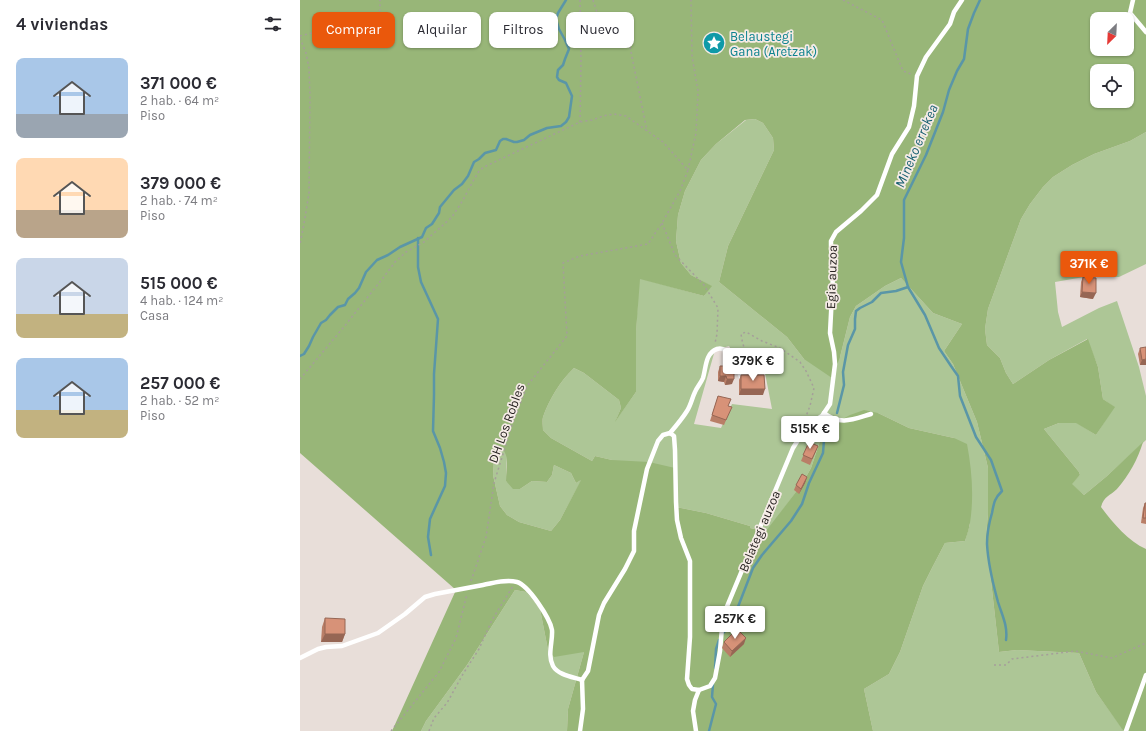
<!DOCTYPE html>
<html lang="es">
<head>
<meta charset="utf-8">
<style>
	:root { --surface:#fff; --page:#f2f2f3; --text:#2b2b33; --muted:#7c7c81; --accent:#ea580c }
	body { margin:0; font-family:Karla,sans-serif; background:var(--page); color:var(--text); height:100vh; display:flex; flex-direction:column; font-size:15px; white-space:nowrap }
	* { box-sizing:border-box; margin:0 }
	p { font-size:13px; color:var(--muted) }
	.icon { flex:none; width:22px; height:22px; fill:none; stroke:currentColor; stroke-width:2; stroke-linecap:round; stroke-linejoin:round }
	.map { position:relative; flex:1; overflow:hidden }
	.drawer { display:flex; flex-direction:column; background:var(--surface); width:300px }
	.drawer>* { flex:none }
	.hud { position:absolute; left:12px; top:12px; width:380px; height:36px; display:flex; gap:8px }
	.needle { width:26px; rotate:204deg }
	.fabs { position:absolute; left:790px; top:12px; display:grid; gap:8px }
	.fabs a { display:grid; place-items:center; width:44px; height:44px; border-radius:8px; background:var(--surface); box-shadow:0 1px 3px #0004; font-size:20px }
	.price { position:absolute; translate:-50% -34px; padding:0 9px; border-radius:4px; background:#fff; color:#222; font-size:13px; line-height:26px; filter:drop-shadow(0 1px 2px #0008) }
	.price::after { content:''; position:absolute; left:50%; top:24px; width:12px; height:9px; margin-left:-6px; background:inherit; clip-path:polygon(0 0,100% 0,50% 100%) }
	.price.active { background:var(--accent); color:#fff }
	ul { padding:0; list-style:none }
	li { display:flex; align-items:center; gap:12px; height:100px; padding:0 16px }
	li span { display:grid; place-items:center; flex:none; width:112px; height:80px; border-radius:8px; color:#555 }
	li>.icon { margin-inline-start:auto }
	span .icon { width:48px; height:48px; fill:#fffc; stroke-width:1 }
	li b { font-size:17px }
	h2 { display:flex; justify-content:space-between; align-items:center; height:48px; padding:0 16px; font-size:17px }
	.tag { padding:0 14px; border-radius:8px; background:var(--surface); box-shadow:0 1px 3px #0004; font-size:14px; line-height:36px }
	.tag.active { background:var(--accent); color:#fff }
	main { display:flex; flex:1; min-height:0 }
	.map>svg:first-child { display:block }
	.green { fill:#adc696; fill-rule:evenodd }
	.forest { fill:#98b678; fill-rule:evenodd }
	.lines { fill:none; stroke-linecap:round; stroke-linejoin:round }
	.stream { stroke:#5a96a7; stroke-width:2.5 }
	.path { stroke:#a59e9a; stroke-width:1.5; stroke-dasharray:2 3; stroke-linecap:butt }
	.service { stroke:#fff; stroke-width:4.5 }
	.wall { fill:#b97e67 }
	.shaded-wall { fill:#966654 }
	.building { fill:#d79278; stroke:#966654 }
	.labels { text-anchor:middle; stroke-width:3.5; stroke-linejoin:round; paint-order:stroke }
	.culture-label { font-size:13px; fill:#0d838f; stroke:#f5ebe6; text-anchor:start }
	.street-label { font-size:13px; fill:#272321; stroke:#f5ebe6 }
	.water-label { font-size:14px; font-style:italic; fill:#155e6f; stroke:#f5ebe6 }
</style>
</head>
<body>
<main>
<section class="drawer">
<h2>4 viviendas<svg class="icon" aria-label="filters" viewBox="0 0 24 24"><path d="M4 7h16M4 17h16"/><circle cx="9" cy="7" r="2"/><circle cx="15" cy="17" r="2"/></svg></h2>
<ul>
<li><span style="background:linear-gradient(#a9c7e8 70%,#9aa5b1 0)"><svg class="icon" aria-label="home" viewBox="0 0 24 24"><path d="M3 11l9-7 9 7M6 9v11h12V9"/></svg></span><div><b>371 000 €</b><p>2 hab. · 64 m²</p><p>Piso</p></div></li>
<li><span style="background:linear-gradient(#ffd9b3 65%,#b9a48a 0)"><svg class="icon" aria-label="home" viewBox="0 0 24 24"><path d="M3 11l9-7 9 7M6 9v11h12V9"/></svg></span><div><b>379 000 €</b><p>2 hab. · 74 m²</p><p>Piso</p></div></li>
<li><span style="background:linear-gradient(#c9d6e8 70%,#c2b280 0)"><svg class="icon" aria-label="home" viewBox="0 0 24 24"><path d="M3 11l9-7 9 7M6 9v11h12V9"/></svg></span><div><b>515 000 €</b><p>4 hab. · 124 m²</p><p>Casa</p></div></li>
<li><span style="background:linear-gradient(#a9c7e8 65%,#c2b280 0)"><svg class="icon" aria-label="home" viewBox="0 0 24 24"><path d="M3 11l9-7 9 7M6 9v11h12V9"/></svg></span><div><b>257 000 €</b><p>2 hab. · 52 m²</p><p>Piso</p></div></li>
</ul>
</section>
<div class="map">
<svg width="846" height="731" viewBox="0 0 846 731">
	<rect width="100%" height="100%" fill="#e8ded9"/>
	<!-- green -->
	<g class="green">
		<path d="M455 119 463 123 473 138 474 150 428 246 419 282 487 337 504 359 540 357 550 317 556 306 585 286 601 278 633 313 662 324 644 351 653 364 677 422 688 468V514L686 536 699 652 717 650 779 653 796 692 824 731H573L564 689 589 674 600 652 623 586 633 566 645 543 665 541 670 524 654 438 609 428 578 413 524 429 511 468 502 484 467 531 450 528V526L406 513 376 507 312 460 295 456 292 461 251 438 243 430C243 426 242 421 243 417 249 400 260 381 274 368L284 373 319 400 321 408 316 420 336 392V332L339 278 404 296 411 286 391 275 381 263 376 241 378 215 385 191 401 160 416 144 446 120ZM429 346 441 366 465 373 472 409 432 404 421 428 394 424 415 350Z"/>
		<polygon points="846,132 846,264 819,277 784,277 755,282 758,312 762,327 799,308 817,301 839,367 846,396 846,440 807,476 784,495 771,484 780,475 779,472 744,429 759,423 777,423 796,435 814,407 803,399 798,367 787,339 749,360 713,384 706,373 700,358 687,345 685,329 688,309 721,219 730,204 743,187 753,177 772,165 794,154 830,141"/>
		<polygon points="195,444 201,447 207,454 206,481 220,489 232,481 247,482 252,475 254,465 271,473 276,483 282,479 260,520 251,531 219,522 207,515 200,506 193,475"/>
		<polygon points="215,590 226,592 240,609 248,650 284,652 268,709 267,731 121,731 126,721 167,665"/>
	</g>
	<!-- forest -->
	<path class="forest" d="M0 0H846V132L830 141 794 154 772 165 753 177 743 187 730 204 721 219 688 309 685 329 687 345 700 358 706 373 713 384 749 360 788 339 798 367 803 399 815 407 796 435 776 423H759L744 429 779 472 780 475 772 484 784 495 807 476 843 442C838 459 829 475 817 489 810 496 804 496 801 507 813 523 828 541 846 549V731H824L822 729 796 692 779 653 717 650 699 652 686 536 688 514V468L677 422 653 364 644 351 662 324 633 313 601 278 585 286 556 306 550 317 540 357 532 378 504 359 487 337 419 282 428 246 474 150 473 138 463 123 455 119 445 120 416 144 401 160 385 191 378 215 376 241 381 263 391 275 412 286 404 296 340 279 336 332V392L315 422 321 408 319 400 284 373 274 368C260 381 249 400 243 417 242 421 243 426 243 430L251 438 292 461 295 456 312 460 349 462 375 468 376 507 406 513 450 526V528L466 531 502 484 511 468 524 429 550 415 564 410 578 413 609 428 654 438 667 444C672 470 674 497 670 523 669 529 667 535 665 541L645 543 633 566 623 586 600 652 589 674 564 689 573 731H267L268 709 284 652 254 657 248 650 240 609 226 592 215 590 167 665 126 721 121 731H92L156 590 0 453ZM797 19H827V49H797ZM797 71H827V101H797ZM195 444C212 452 206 465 206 481L213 489H220L232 481 247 482 252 475 254 465 271 473 276 483 281 480 260 520 251 531 219 522 207 515 200 506 193 475Z"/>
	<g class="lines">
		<!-- stream -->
		<g class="stream">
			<path d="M680 0 674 13 668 29 664 59 657 71 649 90 643 112 626 155 604 200V238L601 262 608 287 625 315 639 348 651 366 658 376 660 396 676 437 691 460 702 491C694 499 694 503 692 513 689 523 687 534 687 544 688 562 693 584 698 602 702 615 708 626 706 640"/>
			<polyline points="118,238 118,267 121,282 138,319 134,374 134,395 133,431 140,448 144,462 146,473 145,486 130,519 128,537 131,555"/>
			<polyline points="0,356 4,354 9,346 13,337 21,323 26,320 30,315 38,307 45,305 48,299 55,293 59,288 66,272 77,260 88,255 100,247 122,237 126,228 132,224 139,213 140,207 154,190 162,184 168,176 174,162 179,159 185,153 196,150 200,141 203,139 206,139 214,142 217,142 224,140 230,135 247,128 261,126 266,122 269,117 272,96 266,83 259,80 257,77 258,70 263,65 265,59 269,49 265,40 259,29 256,19 258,13 266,0"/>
			<polyline points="537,413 544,385 543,372 548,345 555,329 555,319 556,311 560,308 572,302 581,293 596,291 608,287"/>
			<polyline points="422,634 431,625 453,568 462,555 491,521 502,504 509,483 523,453 524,440 531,424"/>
			<polyline points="415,668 416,649 419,640"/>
			<polyline points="409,731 416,704 412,697 413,684"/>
		</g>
		<!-- path -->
		<g class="path">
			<polyline points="280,0 281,62 280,122"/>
			<polyline points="293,0 302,28 329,42 347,131"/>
			<polyline points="543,0 582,20 603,71 611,74"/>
			<polyline points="0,36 77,16 80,10 80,0"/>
			<polyline points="0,38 6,53 9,68 10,96 9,193 4,224 0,244"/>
			<polyline points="388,170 396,133 398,91 392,56 391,0"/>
			<polyline points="362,223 375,255 404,285 418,308 417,334 415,343"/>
			<polyline points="450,375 451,374 442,340 441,334 446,332 462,341 480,348 500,362 506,371 514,388 510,406 503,424"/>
			<polyline points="0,379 43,328 83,278 95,262 106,252 124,242 152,217 163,200 172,183 179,171 184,167 280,122 292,120 303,116 314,114 326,116 363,142 388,170 380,191 362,223 348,244 280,256 263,263 267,336 227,386 212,425 194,483 186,537 171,581"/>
			<polyline points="694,665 706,665 712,659 775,651 812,658 846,643"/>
			<polyline points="91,731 139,672 156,638 167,594"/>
			<polyline points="129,731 134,718 147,703 163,674 179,649 192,620 213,586"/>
		</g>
		<!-- service -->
		<g class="service">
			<polyline points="833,0 830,13 846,32"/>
			<path d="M524 413C540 426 554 419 571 414"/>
			<path d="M370 433C376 426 382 419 387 411 391 405 392 398 395 392 397 387 401 383 403 378 406 369 405 353 417 349 429 345 438 368 441 377"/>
			<path d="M0 658 18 649 26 647 42 646 78 633 105 614 125 597 135 594C151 591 167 588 183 585 194 583 206 579 217 582 228 585 250 618 252 630 253 641 247 655 253 666 258 675 273 677 282 680"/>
			<polyline points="282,680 288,671 299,615 304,603 325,569 334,551 334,531 347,469 358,441 363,435 370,433 374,436 375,450 376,502 377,520 381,538 390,561 390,637 387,679 389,685 392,689 399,690 410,686 415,678 420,651 423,616 493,448 500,437 514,421 522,416 530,404 535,364 534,352 530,333 533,275 531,249 531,241 536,232 561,211 577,195 592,154 609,127 614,106 617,76 626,57 650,24 654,12 662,0"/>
			<polyline points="280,731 283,709 282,680"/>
			<polyline points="396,731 393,711 395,700 399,690"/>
			<polyline points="826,731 846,675"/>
		</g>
	</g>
	<!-- wall -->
	<g class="wall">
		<polygon points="783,277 793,299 780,297 781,282"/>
		<polygon points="840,348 846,365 840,365 838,354"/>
		<polygon points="420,366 432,384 425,385 424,382 418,381 418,372"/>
		<polygon points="441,375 463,395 439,395 439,380"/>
		<polygon points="418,396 428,406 429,413 424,425 410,421"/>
		<polygon points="509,442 518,446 510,465 501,461"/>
		<polygon points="507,477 505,483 499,494 494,490 496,485"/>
		<polygon points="845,503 846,503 846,524 841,523 843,508"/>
		<polygon points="25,618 45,634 42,642 21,642 22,627"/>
		<polygon points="424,642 444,644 430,657 422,648"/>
	</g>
	<!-- shaded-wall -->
	<g class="shaded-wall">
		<polygon points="782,292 796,293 793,299 780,297"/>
		<polygon points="846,359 846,365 840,365 842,360"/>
		<polygon points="420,376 426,376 424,382 418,381"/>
		<polygon points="427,379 434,379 432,384 425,385"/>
		<polygon points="441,389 465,389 463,395 439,395"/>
		<polygon points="507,477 505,483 499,494 501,489"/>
		<polygon points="25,634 45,634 42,642 21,642"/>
		<polygon points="446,638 444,644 430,657 432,651"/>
	</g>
	<!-- building -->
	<g class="building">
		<polygon points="783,277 796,278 796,293 782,292"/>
		<polygon points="846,347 846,359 842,360 840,348"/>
		<polygon points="420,366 434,366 434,379 427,379 426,376 420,376"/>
		<polygon points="441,375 464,375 465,389 441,389"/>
		<polygon points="418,396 431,399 428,406 432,407 426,420 412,415"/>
		<polygon points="509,442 518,446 512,459 503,455"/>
		<polygon points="502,474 507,477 501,489 496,485"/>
		<polygon points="845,503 846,503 846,518 843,518"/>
		<polygon points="25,618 45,619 45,634 25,634"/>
		<polygon points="437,629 446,638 432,651 424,642"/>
	</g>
	<!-- icons -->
	<defs>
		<g id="sight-disc" transform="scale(1.15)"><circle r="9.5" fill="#0f9aa8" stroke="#f5ebe6"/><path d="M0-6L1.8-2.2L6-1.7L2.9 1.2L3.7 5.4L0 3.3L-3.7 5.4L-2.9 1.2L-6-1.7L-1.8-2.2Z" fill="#fff"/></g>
	</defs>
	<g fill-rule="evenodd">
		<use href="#sight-disc" x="414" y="43"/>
	</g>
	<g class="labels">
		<!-- culture labels -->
		<g class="culture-label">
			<text x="430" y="41">Belaustegi<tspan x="430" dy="15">Gana (Aretzak)</tspan></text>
		</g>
		<!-- street labels -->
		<g class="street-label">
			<text transform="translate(531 277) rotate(-88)" y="5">Egia auzoa</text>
			<text transform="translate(206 423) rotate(-70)" y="5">DH Los Robles</text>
			<text transform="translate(459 531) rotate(-67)" y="5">Belategi auzoa</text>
		</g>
		<!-- water labels -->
		<g class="water-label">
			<text transform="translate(616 146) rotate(-67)" y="5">Mineko errekea</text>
		</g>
	</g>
</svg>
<div class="fabs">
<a><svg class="needle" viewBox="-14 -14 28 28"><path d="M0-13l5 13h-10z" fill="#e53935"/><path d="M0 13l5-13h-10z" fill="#7c7c81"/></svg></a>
<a><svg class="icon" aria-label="locate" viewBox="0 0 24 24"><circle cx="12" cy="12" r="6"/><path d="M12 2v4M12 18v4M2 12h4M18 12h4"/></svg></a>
</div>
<b class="price active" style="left:789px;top:285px">371K €</b>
<b class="price" style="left:453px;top:382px">379K €</b>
<b class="price" style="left:510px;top:450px">515K €</b>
<b class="price" style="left:435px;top:640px">257K €</b>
<div class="hud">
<a class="tag active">Comprar</a>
<a class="tag">Alquilar</a>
<a class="tag">Filtros</a>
<a class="tag">Nuevo</a>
</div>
</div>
</main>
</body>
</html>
